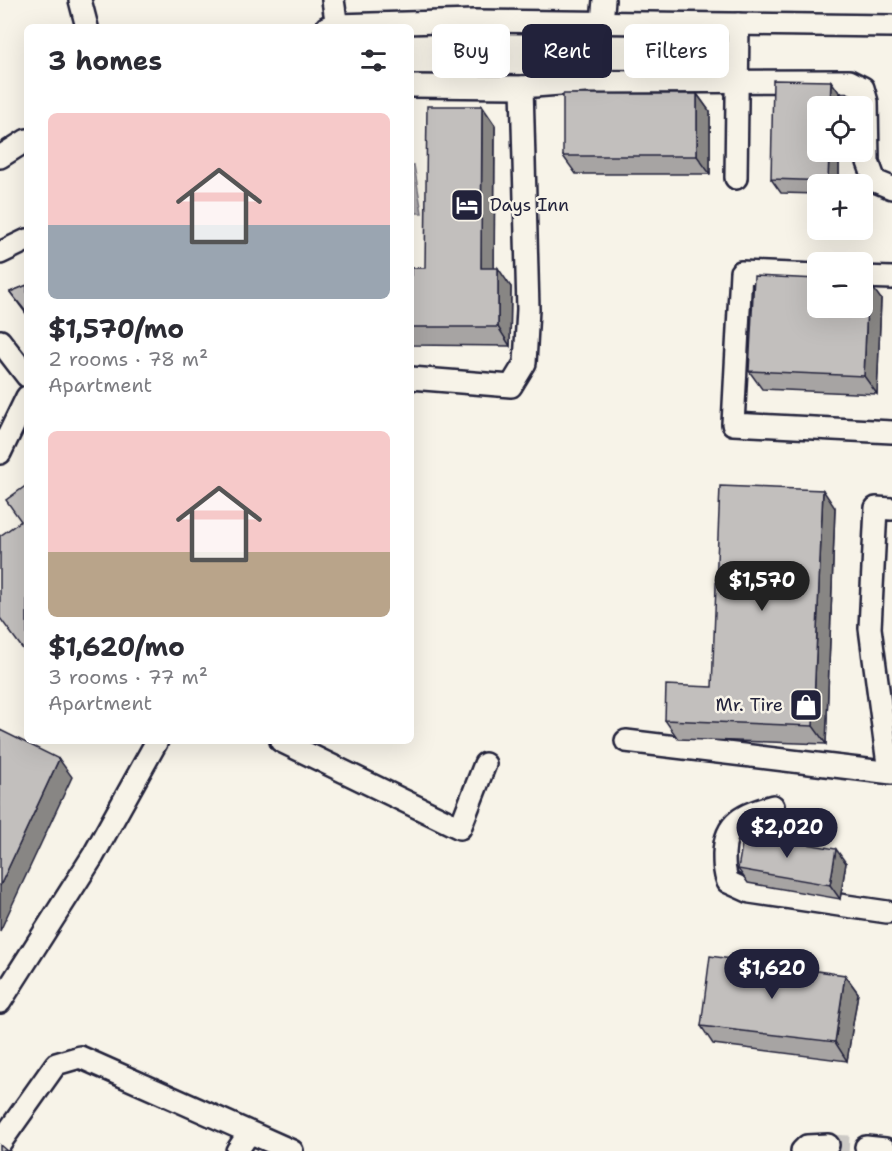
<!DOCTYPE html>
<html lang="en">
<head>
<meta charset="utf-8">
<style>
	:root { --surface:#fff; --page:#f2f2f3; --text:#2b2b33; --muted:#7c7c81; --accent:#22223b }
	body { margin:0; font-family:"Shantell Sans",sans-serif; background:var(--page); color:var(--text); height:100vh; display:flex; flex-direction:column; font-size:22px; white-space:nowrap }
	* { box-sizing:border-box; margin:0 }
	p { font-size:20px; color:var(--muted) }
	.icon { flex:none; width:33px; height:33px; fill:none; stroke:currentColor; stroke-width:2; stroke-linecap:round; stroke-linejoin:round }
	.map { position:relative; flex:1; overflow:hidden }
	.panel { position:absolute; left:24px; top:24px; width:390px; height:720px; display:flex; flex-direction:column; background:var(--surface); border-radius:9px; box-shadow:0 6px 24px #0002 }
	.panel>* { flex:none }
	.top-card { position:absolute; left:432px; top:24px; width:369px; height:54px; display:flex; gap:12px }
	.fabs { position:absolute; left:807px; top:96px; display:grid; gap:12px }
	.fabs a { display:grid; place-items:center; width:66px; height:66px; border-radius:9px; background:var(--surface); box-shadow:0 6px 24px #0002; font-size:30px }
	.price { position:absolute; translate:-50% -51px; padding:0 14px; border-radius:21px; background:var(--accent); color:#fff; font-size:20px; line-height:39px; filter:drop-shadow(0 2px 3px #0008) }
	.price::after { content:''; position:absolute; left:50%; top:36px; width:18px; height:14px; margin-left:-9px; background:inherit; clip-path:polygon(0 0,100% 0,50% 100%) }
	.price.selected { background:#222; color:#fff }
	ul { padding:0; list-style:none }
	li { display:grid; align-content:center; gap:12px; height:318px; padding:0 24px }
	li span { display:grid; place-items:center; height:186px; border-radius:9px; color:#555 }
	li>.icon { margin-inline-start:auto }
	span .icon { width:108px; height:108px; fill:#fffc; stroke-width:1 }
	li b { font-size:26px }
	h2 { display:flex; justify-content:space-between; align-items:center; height:72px; padding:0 24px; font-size:26px }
	.pill { padding:0 21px; border-radius:9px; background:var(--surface); box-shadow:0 6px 24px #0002; font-size:21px; line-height:54px }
	.pill.selected { background:var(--accent); color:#fff }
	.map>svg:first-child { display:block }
	.water { fill:#aeabad; stroke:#76747f; stroke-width:1.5 }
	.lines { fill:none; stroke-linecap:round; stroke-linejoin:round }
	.minor-tunnel { stroke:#ccc9c5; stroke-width:21; stroke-dasharray:21 10; stroke-linecap:butt }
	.minor-casing { stroke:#22223b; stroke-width:26 }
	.minor { stroke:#f7f3e8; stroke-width:21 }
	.wall { fill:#a7a4a3; stroke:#22223b; stroke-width:1.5 }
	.shaded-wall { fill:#888684; stroke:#22223b; stroke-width:1.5 }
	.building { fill:#c2bfbd; stroke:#22223b; stroke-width:1.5 }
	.labels { text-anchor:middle; stroke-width:5; stroke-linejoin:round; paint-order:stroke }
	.poi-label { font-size:18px; fill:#22223b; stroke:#f7f3e8; text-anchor:start }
</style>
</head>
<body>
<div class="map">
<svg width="892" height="1151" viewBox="0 0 892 1151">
	<rect width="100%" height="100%" fill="#f7f3e8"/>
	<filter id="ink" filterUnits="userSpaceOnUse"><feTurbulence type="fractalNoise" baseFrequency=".0167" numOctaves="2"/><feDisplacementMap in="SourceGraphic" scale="12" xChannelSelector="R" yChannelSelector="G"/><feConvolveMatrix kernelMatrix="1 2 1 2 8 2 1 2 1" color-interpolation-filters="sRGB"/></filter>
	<g filter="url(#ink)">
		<!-- water -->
		<polygon class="water" points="411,165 414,165 422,213 411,213"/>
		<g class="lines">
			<!-- minor-tunnel -->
			<polyline class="minor-tunnel" points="828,1145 866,1147"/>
			<!-- minor casing -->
			<g class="minor-casing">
				<g id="minor">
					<polyline points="80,0 87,27"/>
					<polyline points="333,0 337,27"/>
					<polyline points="602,22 604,0"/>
					<polyline points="327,27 337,25 474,21 892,26"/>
					<polyline points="411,86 522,87 585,82 849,81 863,88 867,102 868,162 875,181 892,188"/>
					<polyline points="0,157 27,140"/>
					<polyline points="736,178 738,24"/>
					<polyline points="0,253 27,240"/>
					<polyline points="818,275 741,272 733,424 892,432"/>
					<polyline points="862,277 892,278"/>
					<polyline points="0,341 27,376"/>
					<polyline points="411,378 511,386 525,363 528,309 522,87"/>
					<polyline points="0,453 27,397"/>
					<polyline points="281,741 460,828 485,764"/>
					<polyline points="626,741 892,773"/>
					<polyline points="889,772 870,628 876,508 892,509"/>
					<path d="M773 806C744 814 725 821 724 854 724 864 724 872 728 882L750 892 887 912"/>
					<polyline points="0,1002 93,856 157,741"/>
					<polyline points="0,1143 56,1064 80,1057 292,1151"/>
					<polyline points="866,1147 885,1149"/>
					<polyline points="237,1151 249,1133"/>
					<polyline points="802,1151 807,1146 828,1145"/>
				</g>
			</g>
			<!-- minor -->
			<use href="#minor" class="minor"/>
		</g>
		<!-- wall -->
		<g class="wall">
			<polygon points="697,94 710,112 710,174 576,174 563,156"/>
			<polygon points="841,95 818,152 839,152 839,184 818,184 818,194 781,193 771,179"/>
			<polygon points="495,125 494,268 511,287 510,346 411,345 411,268 425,268"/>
			<polygon points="27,285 27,315 10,292"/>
			<polygon points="881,299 877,394 762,389 749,371"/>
			<polygon points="835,508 826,744 678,739 665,720 712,687"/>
			<polygon points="846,863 840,899 748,883 738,869"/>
			<polygon points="845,975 858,993 847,1061 713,1044 701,1026"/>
		</g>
		<!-- shaded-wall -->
		<g class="shaded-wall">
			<polygon points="831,81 841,95 840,106 830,106"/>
			<polygon points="697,94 710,112 710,174 697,156"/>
			<polygon points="482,106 495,125 494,287 481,268"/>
			<polygon points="829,152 839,152 839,184 831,184 828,181"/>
			<polygon points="498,268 511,287 510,346 498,327"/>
			<polygon points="868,281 881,299 877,394 864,376"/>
			<polygon points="823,490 835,508 826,744 813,726"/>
			<polygon points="59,759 72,777 0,931 0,886"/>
			<polygon points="836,849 846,863 840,899 830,885"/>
			<polygon points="845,975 858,993 847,1061 835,1042"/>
		</g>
		<!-- building -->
		<g class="building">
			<polygon points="773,80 831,81 830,106 818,106 818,152 829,152 828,181 771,179"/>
			<rect x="563" y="94" width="134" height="62"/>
			<polygon points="427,106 482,106 481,268 498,268 498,327 411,327 411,268 425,268"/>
			<polygon points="754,276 818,279 818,308 862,308 862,281 868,281 864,376 749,371"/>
			<polygon points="27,285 27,313 10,292"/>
			<polygon points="27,485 27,651 25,652 0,618 0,536 21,521 6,500"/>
			<polygon points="720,486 823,490 813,726 665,720 666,685 712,687"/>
			<polygon points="0,730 59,759 0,886"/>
			<polygon points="744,833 836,849 830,885 738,869"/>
			<polygon points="710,956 845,975 835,1042 701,1026"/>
			<polygon points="0,1145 7,1151 0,1151"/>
		</g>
	</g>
	<!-- icons -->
	<defs>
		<g id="hotel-square" transform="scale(1.725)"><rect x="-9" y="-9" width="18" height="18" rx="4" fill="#22223b" stroke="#f7f3e8"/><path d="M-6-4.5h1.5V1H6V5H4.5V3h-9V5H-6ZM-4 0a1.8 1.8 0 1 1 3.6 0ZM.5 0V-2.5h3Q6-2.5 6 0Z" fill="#fff"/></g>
		<g id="shop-square" transform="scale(1.725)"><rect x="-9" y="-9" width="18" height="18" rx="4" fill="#22223b" stroke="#f7f3e8"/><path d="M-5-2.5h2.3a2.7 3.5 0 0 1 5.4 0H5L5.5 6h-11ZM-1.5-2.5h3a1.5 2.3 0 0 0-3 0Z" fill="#fff"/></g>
	</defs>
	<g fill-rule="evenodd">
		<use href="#hotel-square" x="467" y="205"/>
		<use href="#shop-square" x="806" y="705"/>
	</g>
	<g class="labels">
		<!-- poi labels -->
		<g class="poi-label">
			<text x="490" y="211">Days Inn</text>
			<text x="783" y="711" text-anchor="end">Mr. Tire</text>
		</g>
	</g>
</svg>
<div class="fabs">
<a><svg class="icon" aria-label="locate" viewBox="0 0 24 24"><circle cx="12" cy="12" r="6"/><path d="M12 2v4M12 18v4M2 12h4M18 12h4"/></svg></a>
<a>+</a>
<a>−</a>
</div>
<b class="price selected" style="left:762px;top:612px">$1,570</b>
<b class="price" style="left:787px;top:859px">$2,020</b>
<b class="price" style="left:772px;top:1000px">$1,620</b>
<div class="top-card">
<a class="pill">Buy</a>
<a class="pill selected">Rent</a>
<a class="pill">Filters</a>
</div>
<section class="panel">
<h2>3 homes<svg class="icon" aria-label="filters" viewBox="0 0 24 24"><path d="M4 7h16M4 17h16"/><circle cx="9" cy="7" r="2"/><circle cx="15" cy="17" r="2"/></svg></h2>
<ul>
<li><span style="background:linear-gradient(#f6c9c9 60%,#9aa5b1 0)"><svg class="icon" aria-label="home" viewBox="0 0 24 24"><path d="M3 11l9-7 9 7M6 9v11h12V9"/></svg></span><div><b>$1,570/mo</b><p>2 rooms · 78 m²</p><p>Apartment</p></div></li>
<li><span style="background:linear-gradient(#f6c9c9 65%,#b9a48a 0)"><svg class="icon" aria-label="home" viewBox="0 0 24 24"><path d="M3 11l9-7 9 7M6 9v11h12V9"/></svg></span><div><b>$1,620/mo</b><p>3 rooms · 77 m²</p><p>Apartment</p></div></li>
</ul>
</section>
</div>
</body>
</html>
